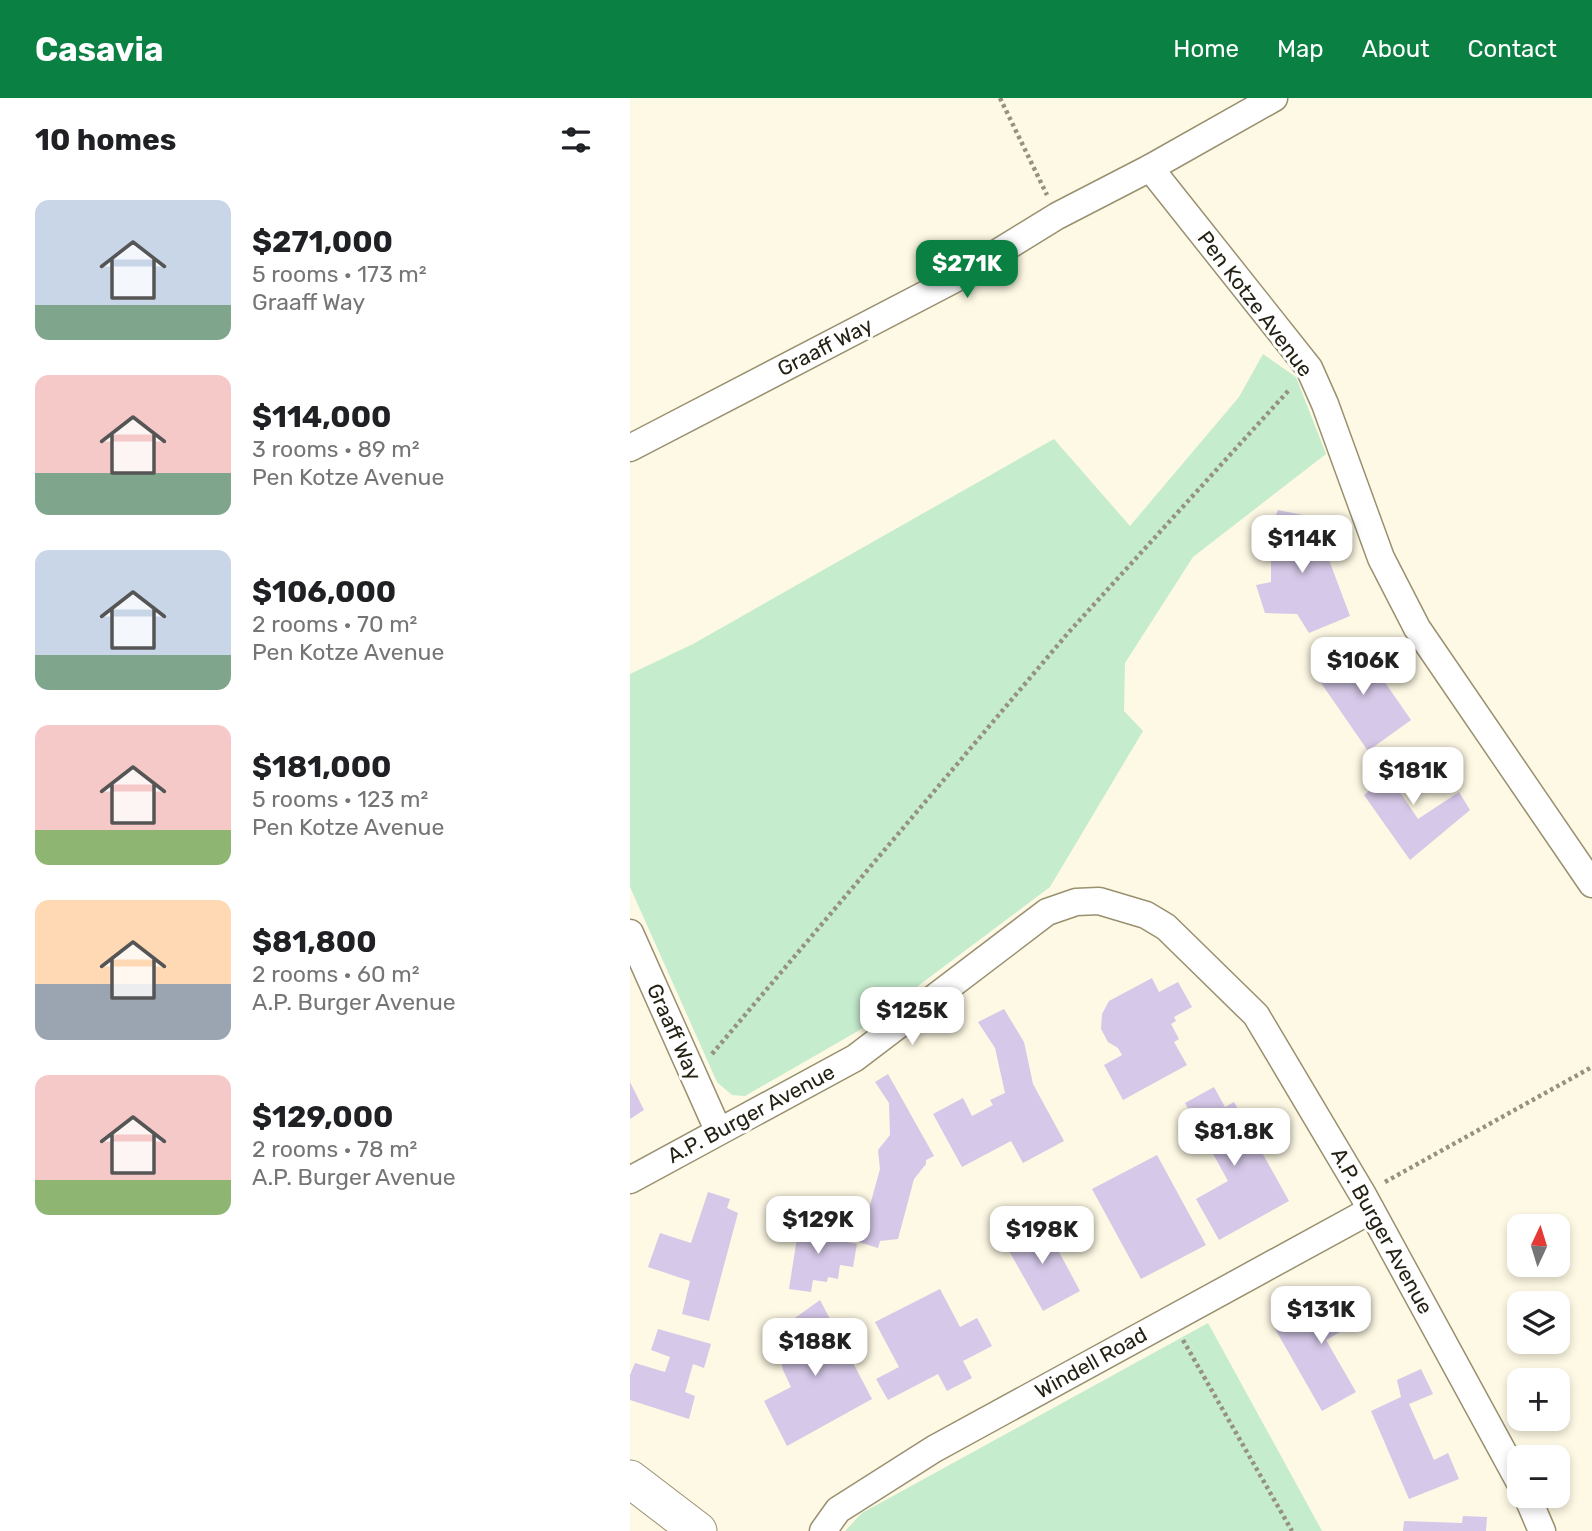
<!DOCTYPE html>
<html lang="en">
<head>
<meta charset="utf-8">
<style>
	:root { --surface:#fff; --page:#f2f2f2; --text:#202124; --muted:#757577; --accent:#0b8043 }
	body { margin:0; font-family:Rubik,sans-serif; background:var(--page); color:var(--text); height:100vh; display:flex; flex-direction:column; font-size:26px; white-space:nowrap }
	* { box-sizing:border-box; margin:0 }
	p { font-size:23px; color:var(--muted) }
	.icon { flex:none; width:38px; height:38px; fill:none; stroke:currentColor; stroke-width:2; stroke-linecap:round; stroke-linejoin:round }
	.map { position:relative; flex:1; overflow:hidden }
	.details { display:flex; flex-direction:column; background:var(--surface); width:630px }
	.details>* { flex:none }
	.needle { width:46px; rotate:4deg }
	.fabs { position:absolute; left:877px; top:1116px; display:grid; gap:14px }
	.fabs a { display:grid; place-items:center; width:63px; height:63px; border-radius:14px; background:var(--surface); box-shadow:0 4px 10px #0003; font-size:35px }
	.price { position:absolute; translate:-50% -60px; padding:0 16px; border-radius:14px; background:#fff; color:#222; font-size:23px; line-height:46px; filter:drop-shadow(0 2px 4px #0008) }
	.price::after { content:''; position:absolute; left:50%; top:42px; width:21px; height:16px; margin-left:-10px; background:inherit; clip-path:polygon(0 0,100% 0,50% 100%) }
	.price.selected { background:var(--accent); color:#fff }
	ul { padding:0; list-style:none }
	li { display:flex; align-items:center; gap:21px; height:175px; padding:0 35px }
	li span { display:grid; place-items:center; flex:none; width:196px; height:140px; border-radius:14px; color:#555 }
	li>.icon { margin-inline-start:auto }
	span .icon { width:84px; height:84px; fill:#fffc; stroke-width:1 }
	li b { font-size:30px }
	h2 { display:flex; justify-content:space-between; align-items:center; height:84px; padding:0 35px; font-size:30px }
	header { display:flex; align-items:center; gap:42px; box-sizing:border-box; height:98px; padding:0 35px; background:var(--accent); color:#fff }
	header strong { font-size:33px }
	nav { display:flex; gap:38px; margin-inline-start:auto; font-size:24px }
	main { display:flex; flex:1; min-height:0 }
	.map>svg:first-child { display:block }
	.green { fill:#c5eccd }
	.building { fill:#d5c8e8 }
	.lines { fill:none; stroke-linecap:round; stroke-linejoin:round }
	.street-casing { stroke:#999070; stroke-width:29 }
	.secondary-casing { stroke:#999070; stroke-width:39 }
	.path { stroke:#969280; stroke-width:4.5; stroke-dasharray:3.5 3.5; stroke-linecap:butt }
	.street { stroke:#fff; stroke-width:26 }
	.secondary { stroke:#fff; stroke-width:37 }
	.labels { text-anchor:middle; stroke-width:6; stroke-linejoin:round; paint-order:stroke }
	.street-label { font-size:21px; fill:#252215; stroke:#fff }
</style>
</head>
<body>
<header>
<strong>Casavia</strong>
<nav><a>Home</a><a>Map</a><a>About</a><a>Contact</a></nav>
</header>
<main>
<section class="details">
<h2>10 homes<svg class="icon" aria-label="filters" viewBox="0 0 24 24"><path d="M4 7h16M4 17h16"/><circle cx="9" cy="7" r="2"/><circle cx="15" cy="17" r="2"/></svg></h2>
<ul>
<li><span style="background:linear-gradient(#c9d6e8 75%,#7fa58c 0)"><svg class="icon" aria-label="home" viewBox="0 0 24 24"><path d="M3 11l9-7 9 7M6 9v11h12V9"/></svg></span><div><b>$271,000</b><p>5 rooms · 173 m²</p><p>Graaff Way</p></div></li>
<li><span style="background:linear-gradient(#f6c9c9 70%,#7fa58c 0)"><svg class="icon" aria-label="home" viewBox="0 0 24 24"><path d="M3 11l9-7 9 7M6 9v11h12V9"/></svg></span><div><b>$114,000</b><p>3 rooms · 89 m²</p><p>Pen Kotze Avenue</p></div></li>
<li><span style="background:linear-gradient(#c9d6e8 75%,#7fa58c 0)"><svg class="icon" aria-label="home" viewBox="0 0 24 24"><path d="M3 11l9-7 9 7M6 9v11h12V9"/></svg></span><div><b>$106,000</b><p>2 rooms · 70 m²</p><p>Pen Kotze Avenue</p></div></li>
<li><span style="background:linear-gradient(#f6c9c9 75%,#8fb573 0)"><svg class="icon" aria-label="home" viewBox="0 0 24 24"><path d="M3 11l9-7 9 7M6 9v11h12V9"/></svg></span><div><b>$181,000</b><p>5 rooms · 123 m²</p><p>Pen Kotze Avenue</p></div></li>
<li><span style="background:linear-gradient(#ffd9b3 60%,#9aa5b1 0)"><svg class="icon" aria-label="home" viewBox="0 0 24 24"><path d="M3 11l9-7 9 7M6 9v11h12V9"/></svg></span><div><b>$81,800</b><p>2 rooms · 60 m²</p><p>A.P. Burger Avenue</p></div></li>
<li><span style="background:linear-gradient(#f6c9c9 75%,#8fb573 0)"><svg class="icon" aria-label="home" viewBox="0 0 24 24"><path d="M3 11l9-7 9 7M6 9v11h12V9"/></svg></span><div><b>$129,000</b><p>2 rooms · 78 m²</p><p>A.P. Burger Avenue</p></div></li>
</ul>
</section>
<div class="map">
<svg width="962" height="1433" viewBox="0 0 962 1433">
	<rect width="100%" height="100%" fill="#fef9e4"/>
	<!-- green -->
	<g class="green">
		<polygon points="633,256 666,279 696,356 563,459 495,565 494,613 513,633 420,789 228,933 115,998 102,997 87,984 0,789 0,576 63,546 424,341 500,428 609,299"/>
		<polygon points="578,1225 692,1433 215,1433 232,1415"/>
	</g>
	<!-- building -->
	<g class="building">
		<polygon points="648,412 683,419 720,518 679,535 667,516 635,515 626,487 641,484 641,428"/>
		<polygon points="727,544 781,622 738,653 687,579"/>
		<polygon points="793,649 808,668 769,693 788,721 829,694 840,712 780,762 734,697"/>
		<polygon points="522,880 529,894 548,884 562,909 544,919 546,923 541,926 549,941 544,944 557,967 493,1002 474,967 492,957 488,950 478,944 471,931 472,916 479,903"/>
		<polygon points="374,911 394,944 403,986 434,1043 393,1065 381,1043 332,1069 303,1016 333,1000 342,1018 363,1007 360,1002 375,995 365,950 348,924"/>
		<polygon points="258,976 304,1058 296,1062 296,1066 284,1081 268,1141 250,1143 248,1150 225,1143 230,1127 234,1129 250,1071 248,1052 260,1037 259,1005 245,984"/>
		<polygon points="0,984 14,1012 0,1021"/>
		<polygon points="584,989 595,1009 604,1004 659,1103 589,1142 566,1101 598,1083 555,1005"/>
		<polygon points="527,1057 576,1147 511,1181 462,1091"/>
		<polygon points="78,1094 100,1101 97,1110 108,1115 79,1223 52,1216 60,1183 18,1169 30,1135 61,1145"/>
		<polygon points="171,1114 186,1116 183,1138 227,1146 223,1169 210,1167 208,1181 198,1179 197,1184 183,1182 181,1194 159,1191"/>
		<polygon points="413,1124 450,1193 413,1213 374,1144"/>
		<polygon points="713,1188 732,1222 696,1242 726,1294 692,1313 644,1229"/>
		<polygon points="310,1191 330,1229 347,1220 362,1248 333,1263 342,1280 317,1293 308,1276 258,1302 246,1281 269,1269 245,1224"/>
		<polygon points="190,1202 242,1301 157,1348 134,1303 161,1289 153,1272 149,1249 164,1239 158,1225"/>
		<polygon points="28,1231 81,1246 74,1270 63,1266 55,1294 65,1298 59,1321 0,1302 0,1277 5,1265 35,1274 40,1259 21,1252"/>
		<polygon points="791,1271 803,1296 779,1306 804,1362 818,1355 829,1381 779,1401 741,1313 771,1299 767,1282"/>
		<polygon points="833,1418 857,1419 856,1433 773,1433 774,1423 832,1425"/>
	</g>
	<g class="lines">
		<!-- street casing -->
		<g class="street-casing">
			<g id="street">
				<polyline points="520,70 679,270 695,306 751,460 787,530 962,786"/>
				<polyline points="0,350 323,182 427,118 520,70 644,0"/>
				<polyline points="0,835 88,1032"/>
				<polyline points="0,1082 225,960 417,814 446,804 469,803 516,817 536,829 626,917 733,1097 889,1383"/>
				<polyline points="897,1398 912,1433"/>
				<polyline points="193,1433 208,1412 304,1351 741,1112"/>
			</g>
		</g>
		<!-- secondary casing -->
		<g class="secondary-casing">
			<polyline id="secondary" points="0,1381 68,1433"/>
		</g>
		<!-- path -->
		<g class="path">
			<polyline points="370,0 417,97"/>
			<polyline points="82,956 438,535 659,292"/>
			<polyline points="755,1084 962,969"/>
			<polyline points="553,1242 662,1433"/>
		</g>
		<!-- street -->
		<use href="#street" class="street"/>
		<!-- secondary -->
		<use href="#secondary" class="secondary"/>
	</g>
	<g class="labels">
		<!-- street labels -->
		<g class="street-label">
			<text transform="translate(625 206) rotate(53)" y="7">Pen Kotze Avenue</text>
			<text transform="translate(195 249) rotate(-27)" y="7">Graaff Way</text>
			<text transform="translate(44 934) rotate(66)" y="7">Graaff Way</text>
			<text transform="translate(121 1016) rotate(-28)" y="7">A.P. Burger Avenue</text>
			<text transform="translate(752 1133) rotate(61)" y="7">A.P. Burger Avenue</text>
			<text transform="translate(461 1265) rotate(-29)" y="7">Windell Road</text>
		</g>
	</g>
</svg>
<div class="fabs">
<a><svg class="needle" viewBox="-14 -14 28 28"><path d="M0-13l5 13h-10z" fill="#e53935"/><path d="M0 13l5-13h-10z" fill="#757577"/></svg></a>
<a><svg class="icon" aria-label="layers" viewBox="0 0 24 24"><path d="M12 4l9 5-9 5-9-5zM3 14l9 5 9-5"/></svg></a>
<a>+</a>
<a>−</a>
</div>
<b class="price selected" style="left:337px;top:202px">$271K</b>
<b class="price" style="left:672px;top:477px">$114K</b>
<b class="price" style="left:733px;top:599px">$106K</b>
<b class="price" style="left:783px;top:709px">$181K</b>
<b class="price" style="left:282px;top:949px">$125K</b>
<b class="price" style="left:604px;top:1070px">$81.8K</b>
<b class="price" style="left:188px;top:1158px">$129K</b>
<b class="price" style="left:412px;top:1168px">$198K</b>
<b class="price" style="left:691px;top:1248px">$131K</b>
<b class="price" style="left:185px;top:1280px">$188K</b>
</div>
</main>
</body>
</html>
